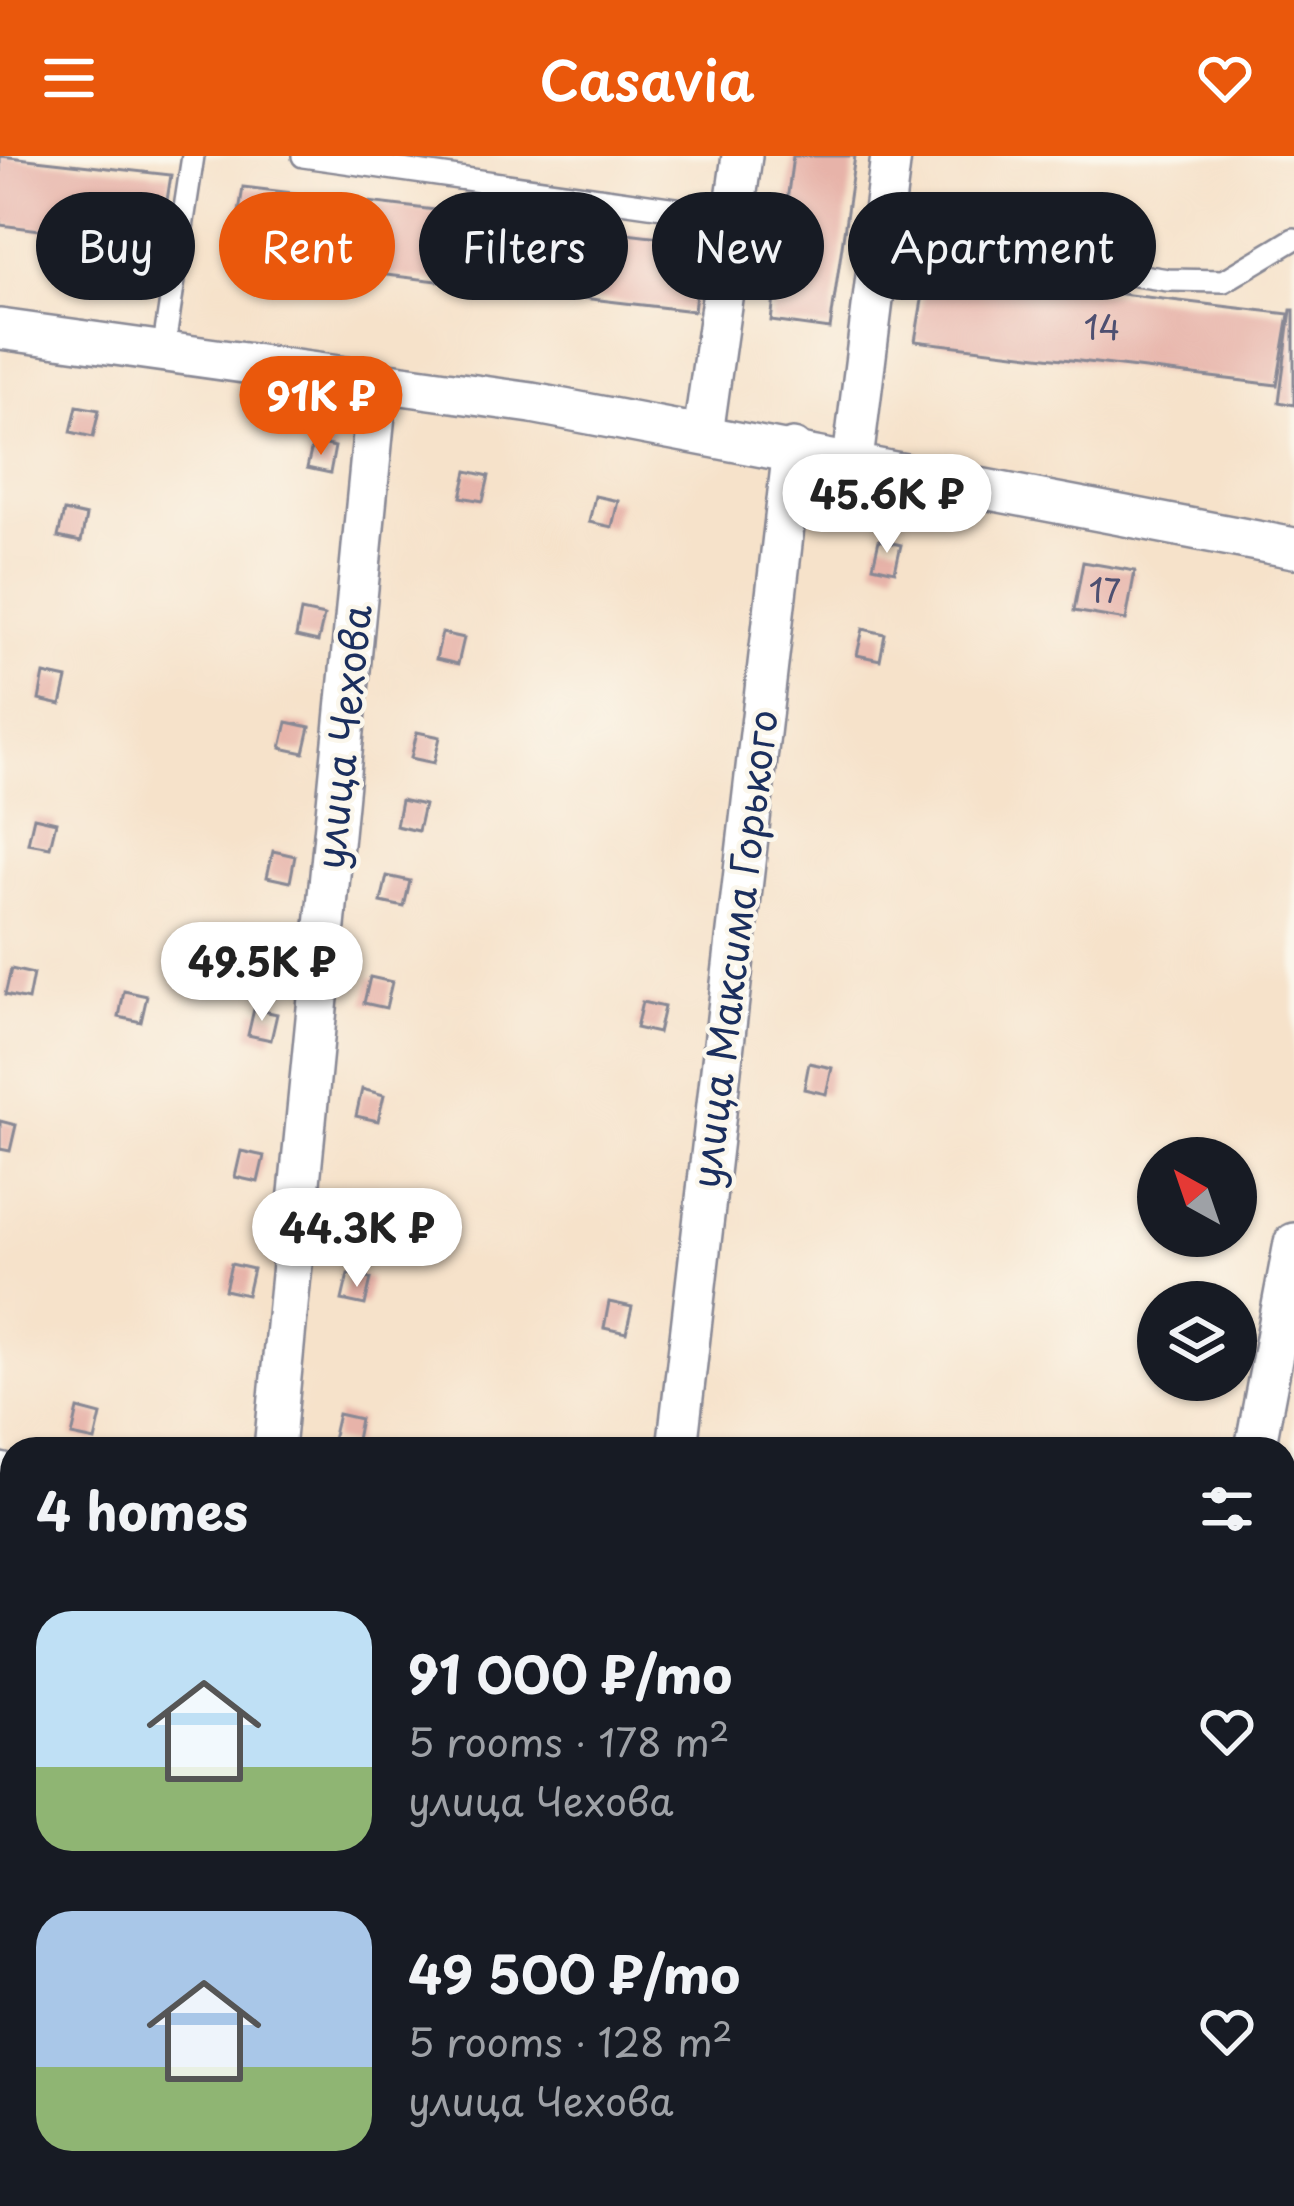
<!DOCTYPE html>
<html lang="en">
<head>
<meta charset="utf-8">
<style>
	:root { --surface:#171b24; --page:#20242c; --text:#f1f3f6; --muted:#9ea1a6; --accent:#ea580c }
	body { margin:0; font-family:"Playpen Sans",sans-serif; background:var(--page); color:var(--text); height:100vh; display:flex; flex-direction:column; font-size:45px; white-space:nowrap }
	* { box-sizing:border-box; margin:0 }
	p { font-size:39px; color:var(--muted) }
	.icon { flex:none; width:66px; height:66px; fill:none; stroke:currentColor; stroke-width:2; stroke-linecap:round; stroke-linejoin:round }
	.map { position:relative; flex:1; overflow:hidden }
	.side { position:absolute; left:0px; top:1281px; width:1296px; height:771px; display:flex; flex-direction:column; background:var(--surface); border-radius:36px 36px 0 0; box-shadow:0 3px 9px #0004 }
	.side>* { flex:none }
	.guide { position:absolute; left:36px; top:36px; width:1224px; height:108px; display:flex; gap:24px }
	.needle { width:78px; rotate:320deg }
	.buttons { position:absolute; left:1137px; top:981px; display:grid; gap:24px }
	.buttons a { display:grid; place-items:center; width:120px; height:120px; border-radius:50%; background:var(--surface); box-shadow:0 3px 9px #0004; font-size:60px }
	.price { position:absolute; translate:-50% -102px; padding:0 27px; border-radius:42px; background:#fff; color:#222; font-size:39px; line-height:78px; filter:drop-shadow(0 3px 6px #0008) }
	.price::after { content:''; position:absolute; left:50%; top:72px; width:36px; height:27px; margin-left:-18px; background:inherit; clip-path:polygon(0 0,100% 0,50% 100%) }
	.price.current { background:var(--accent); color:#fff }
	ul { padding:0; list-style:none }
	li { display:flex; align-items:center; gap:36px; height:300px; padding:0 36px }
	li span { display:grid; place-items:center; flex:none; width:336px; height:240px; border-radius:36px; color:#555 }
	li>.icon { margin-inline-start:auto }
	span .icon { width:144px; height:144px; fill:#fffc; stroke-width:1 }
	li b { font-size:51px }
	h2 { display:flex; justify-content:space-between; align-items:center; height:144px; padding:0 36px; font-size:51px }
	.tag { padding:0 42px; border-radius:54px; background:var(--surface); box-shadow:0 3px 9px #0004; font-size:42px; line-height:108px }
	.tag.current { background:var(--accent); color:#fff }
	header { display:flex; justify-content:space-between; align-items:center; height:156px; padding:0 36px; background:var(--accent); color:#fff; font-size:54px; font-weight:600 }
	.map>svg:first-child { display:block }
	.building { fill:#e7b3a9 }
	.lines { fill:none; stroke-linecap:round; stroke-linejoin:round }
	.lane-casing { stroke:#888894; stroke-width:26 }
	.street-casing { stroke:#888894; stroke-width:44 }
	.lane { stroke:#fff; stroke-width:21 }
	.street { stroke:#fff; stroke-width:39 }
	.labels { text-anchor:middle; stroke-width:9; stroke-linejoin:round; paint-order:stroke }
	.number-label { font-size:33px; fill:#4e5071 }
	.street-label { font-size:39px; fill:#1b2f5e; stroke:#fbf7ec }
</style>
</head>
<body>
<header><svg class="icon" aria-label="menu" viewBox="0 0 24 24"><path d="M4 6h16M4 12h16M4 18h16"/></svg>Casavia<svg class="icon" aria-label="heart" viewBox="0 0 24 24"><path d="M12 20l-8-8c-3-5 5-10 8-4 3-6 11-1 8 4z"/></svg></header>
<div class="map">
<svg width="1294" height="2050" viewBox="0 0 1294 2050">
	<rect width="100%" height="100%" fill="#fbf7ec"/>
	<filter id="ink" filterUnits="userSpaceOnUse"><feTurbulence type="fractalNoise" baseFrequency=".00833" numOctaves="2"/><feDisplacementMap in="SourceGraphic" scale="24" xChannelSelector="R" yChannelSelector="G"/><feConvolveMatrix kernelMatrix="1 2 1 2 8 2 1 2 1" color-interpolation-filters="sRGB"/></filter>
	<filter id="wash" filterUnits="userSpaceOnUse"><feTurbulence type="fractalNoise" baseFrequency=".004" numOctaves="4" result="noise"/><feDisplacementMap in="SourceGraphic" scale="48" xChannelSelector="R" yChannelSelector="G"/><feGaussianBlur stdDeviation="2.7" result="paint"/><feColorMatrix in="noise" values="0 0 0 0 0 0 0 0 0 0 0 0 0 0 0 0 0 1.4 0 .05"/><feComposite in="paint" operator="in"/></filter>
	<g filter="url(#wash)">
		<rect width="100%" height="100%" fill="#f6e2ca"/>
		<g id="blocks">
			<!-- building -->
			<g class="building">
				<polygon points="0,0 171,19 160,89 0,69"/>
				<polygon points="793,0 855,0 830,173 771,165"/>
				<polygon points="243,31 702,86 694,155 232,101"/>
				<polygon points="927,115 1289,158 1277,229 915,185"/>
				<polygon points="1291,154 1294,154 1294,249 1279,246"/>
				<polygon points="77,250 99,254 93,281 71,276"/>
				<polygon points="313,286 335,291 330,317 307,312"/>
				<polygon points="467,315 489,320 483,345 461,341"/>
				<polygon points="595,340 618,345 612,371 589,366"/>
				<polygon points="64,355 86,360 81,386 58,381"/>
				<polygon points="879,384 901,389 895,415 873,410"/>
				<polygon points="1083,406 1135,415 1126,464 1074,455"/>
				<polygon points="301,455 324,460 318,486 296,481"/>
				<polygon points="863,473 885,478 880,504 857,499"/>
				<polygon points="442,477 464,482 458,508 436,503"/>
				<polygon points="44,518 67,523 61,549 39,544"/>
				<polygon points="287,566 310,571 304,597 281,592"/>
				<polygon points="417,576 440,581 434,607 411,602"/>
				<polygon points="401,644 424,649 418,675 396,670"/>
				<polygon points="34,661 56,666 50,691 28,687"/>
				<polygon points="273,695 295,700 290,726 267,721"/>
				<polygon points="387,720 410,725 404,751 381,746"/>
				<polygon points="11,813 33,818 28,844 5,839"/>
				<polygon points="370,821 392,826 386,852 364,847"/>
				<polygon points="124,835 147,840 141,866 119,861"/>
				<polygon points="642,846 664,851 658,877 636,872"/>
				<polygon points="254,853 277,858 271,884 248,879"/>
				<polygon points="809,907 832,912 826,938 804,933"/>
				<polygon points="362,933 384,939 378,965 356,960"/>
				<polygon points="0,965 16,969 10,995 0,993"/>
				<polygon points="241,995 264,1000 258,1026 235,1021"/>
				<polygon points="1236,1014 1247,1016 1244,1042 1236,1041"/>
				<polygon points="231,1108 253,1113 247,1139 225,1134"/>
				<polygon points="348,1118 371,1123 365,1149 342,1144"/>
				<polygon points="609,1146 632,1151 626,1177 604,1172"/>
				<polygon points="78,1253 101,1259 95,1285 72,1280"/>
				<polygon points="338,1258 360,1263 355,1289 332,1284"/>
				<polygon points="252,2040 276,2040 273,2050 250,2050"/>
			</g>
		</g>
	</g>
	<g filter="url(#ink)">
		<use href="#blocks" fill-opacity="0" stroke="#888894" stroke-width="3"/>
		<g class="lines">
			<!-- lane casing -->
			<g class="lane-casing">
				<g id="lane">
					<polyline points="303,0 733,61"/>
					<polyline points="881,80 1168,124 1224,125 1294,83"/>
					<polyline points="163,196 193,0"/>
					<polyline points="0,1756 12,1757"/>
				</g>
			</g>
			<!-- street casing -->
			<g class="street-casing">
				<g id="street">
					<polyline points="0,173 532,247 1294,392"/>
					<polyline points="703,278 742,0"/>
					<polyline points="853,304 891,0"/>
					<polyline points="274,1293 378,227"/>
					<polyline points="677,1293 793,293"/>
					<polyline points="1255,1293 1294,1087"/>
					<polyline points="0,1317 12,1320"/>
					<polyline points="1284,1448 1294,1448"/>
					<polyline points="933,2040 1019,2050"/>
					<polyline points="193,2050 194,2040"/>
					<polyline points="591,2050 593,2040"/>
					<polyline points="1154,2050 1155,2040"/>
				</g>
			</g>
			<!-- lane -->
			<use href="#lane" class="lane"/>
			<!-- street -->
			<use href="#street" class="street"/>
		</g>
	</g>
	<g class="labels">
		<!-- number labels -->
		<g class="number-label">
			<text x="1102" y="184">14</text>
			<text x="1105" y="447">17</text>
		</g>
		<!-- street labels -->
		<g class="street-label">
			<text transform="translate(344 581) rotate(-84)" y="14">улица Чехова</text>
			<text transform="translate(735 793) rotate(-83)" y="14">улица Максима Горького</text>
		</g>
	</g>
</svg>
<div class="buttons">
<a><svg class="needle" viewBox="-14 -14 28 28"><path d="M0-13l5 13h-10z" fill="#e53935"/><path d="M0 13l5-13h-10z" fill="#9ea1a6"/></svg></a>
<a><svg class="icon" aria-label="layers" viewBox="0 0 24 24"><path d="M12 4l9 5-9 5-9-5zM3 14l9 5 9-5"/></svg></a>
</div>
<b class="price current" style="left:321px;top:302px">91K ₽</b>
<b class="price" style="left:887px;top:400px">45.6K ₽</b>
<b class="price" style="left:262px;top:868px">49.5K ₽</b>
<b class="price" style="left:357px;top:1134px">44.3K ₽</b>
<div class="guide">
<a class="tag">Buy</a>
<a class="tag current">Rent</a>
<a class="tag">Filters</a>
<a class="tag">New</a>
<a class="tag">Apartment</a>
</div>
<section class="side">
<h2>4 homes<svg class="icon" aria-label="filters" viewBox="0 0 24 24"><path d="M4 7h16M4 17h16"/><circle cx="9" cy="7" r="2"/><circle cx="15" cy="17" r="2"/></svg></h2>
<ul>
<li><span style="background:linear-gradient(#bfe0f5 65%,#8fb573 0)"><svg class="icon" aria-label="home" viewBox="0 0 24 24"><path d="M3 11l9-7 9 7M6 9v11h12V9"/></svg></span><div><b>91 000 ₽/mo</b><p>5 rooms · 178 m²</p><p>улица Чехова</p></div><svg class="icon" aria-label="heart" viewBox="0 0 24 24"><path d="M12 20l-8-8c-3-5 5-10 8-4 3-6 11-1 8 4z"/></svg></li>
<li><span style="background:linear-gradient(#a9c7e8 65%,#8fb573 0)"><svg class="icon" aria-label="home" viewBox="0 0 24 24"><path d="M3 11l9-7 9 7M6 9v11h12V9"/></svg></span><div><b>49 500 ₽/mo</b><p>5 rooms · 128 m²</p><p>улица Чехова</p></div><svg class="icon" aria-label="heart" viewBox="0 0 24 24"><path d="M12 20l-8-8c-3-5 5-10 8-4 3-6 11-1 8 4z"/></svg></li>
</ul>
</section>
</div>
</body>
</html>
